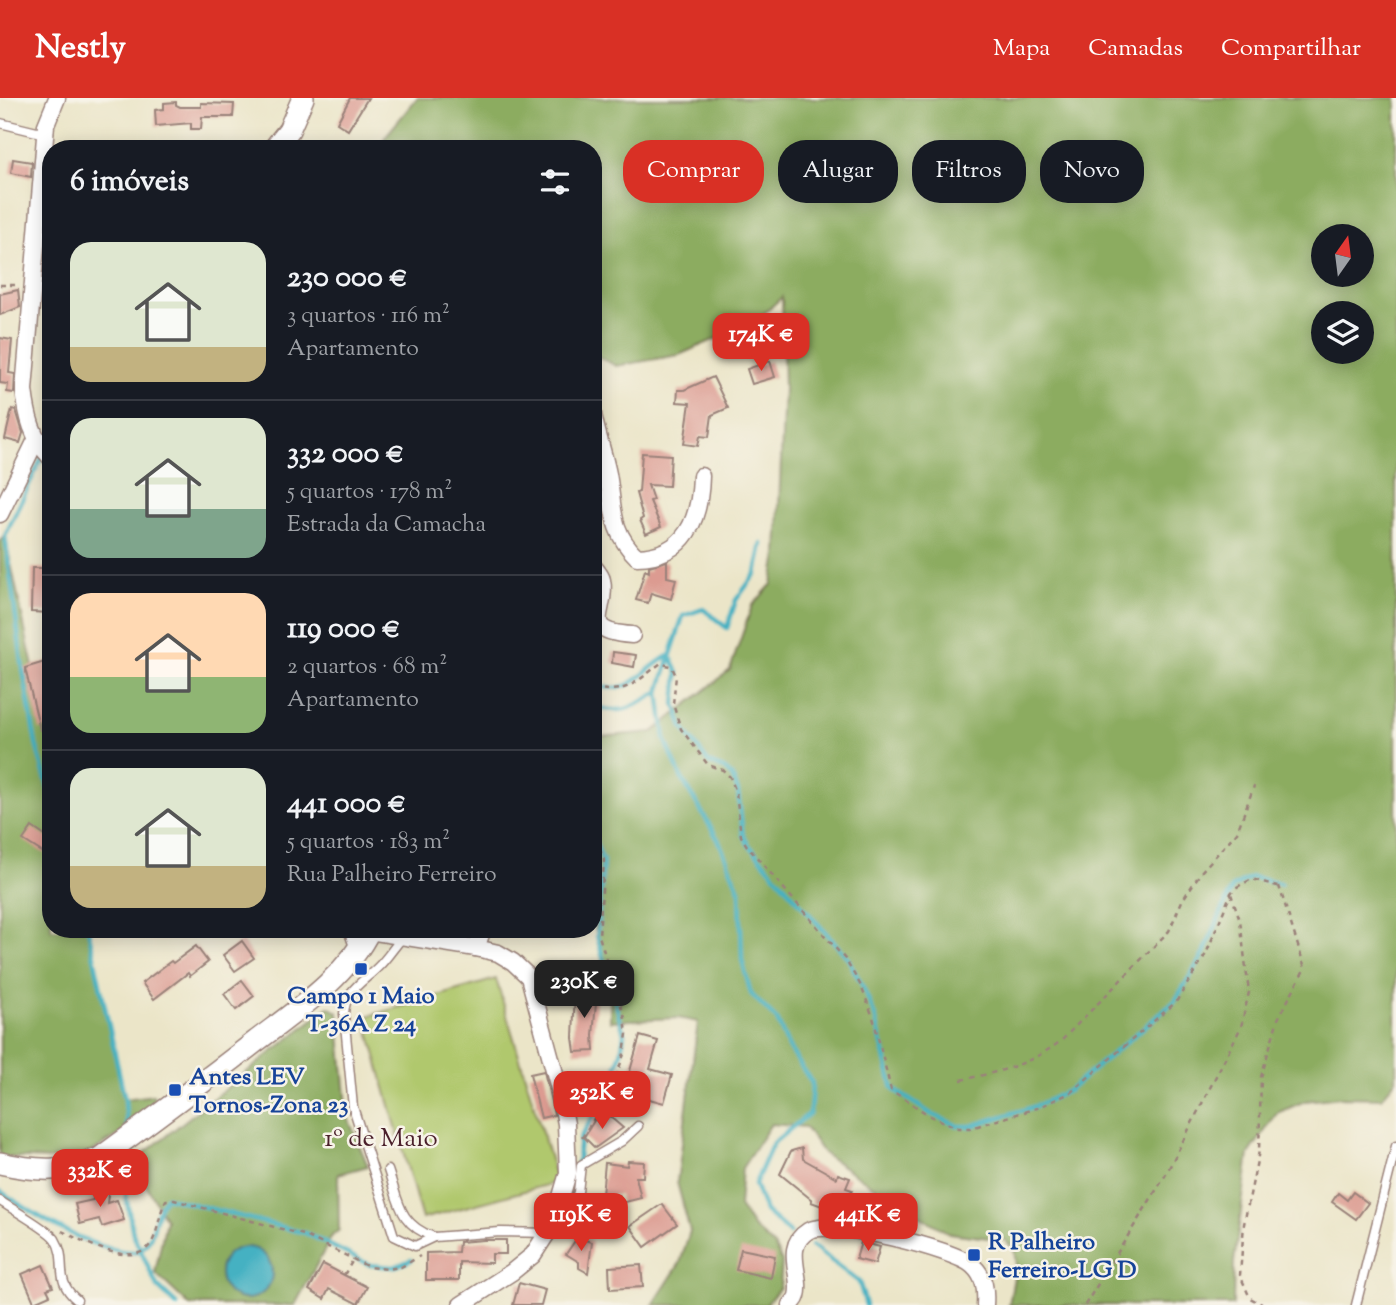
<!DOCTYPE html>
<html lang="pt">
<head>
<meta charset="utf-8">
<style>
	:root { --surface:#171b24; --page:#242831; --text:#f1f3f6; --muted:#9ea1a6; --line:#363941; --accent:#d93025 }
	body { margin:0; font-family:"Sorts Mill Goudy",serif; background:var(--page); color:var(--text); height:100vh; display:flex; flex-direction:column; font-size:26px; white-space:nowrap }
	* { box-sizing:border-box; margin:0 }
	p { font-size:23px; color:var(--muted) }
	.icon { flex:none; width:38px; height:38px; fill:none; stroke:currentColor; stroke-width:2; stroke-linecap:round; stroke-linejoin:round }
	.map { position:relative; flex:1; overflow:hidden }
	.details { position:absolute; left:42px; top:42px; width:560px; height:798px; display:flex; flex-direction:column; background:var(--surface); border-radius:28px; box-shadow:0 4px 18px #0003 }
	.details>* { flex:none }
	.top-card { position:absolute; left:623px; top:42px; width:665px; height:63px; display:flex; gap:14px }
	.needle { width:46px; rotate:14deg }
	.controls { position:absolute; left:1311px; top:126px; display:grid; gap:14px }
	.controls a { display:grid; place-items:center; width:63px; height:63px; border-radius:50%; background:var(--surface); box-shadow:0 4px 18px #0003; font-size:35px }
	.price { position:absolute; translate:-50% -60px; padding:0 16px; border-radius:14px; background:var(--accent); color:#fff; font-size:23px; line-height:46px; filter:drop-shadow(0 2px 4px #0008) }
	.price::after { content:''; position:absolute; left:50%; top:42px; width:21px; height:16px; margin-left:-10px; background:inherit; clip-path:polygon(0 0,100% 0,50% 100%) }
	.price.active { background:#222; color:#fff }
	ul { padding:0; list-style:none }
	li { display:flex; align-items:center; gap:21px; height:175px; padding:0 28px }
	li+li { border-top:2px solid var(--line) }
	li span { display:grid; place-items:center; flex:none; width:196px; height:140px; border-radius:21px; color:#555 }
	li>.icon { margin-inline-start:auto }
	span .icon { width:84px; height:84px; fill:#fffc; stroke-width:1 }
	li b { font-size:30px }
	h2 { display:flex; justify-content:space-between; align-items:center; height:84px; padding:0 28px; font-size:30px }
	.chip { padding:0 24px; border-radius:28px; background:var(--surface); box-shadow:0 4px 18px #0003; font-size:24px; line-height:63px }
	.chip.active { background:var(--accent); color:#fff }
	header { display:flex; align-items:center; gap:42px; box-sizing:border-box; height:98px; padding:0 35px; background:var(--accent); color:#fff }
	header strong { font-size:33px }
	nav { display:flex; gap:38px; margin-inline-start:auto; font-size:24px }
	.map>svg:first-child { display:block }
	.green { fill:#b0c86d; stroke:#7d744c; stroke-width:2 }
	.forest { fill:#8cac60; stroke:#6b6646; stroke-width:2; fill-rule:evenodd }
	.water { fill:#45b1c2; stroke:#486876; stroke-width:2 }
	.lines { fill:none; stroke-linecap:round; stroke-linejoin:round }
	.stream { stroke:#45b1c2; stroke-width:4.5 }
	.building { fill:#dc9b91 }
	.lane-casing { stroke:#9a827a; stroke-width:11 }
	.street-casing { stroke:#9a827a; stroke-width:19 }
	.secondary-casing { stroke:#9a827a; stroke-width:24 }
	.path { stroke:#9a827a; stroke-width:2.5; stroke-dasharray:5 5; stroke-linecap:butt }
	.lane { stroke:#fff; stroke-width:8 }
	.street { stroke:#fff; stroke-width:16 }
	.secondary { stroke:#fff; stroke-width:21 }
	.transit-dot { fill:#1a4fb4; stroke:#f7f3e8; stroke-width:2.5 }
	.labels { text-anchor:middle; stroke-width:5; stroke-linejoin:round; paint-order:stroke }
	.transit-label { font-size:24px; font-weight:bold; fill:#164399; stroke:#f7f3e8; text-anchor:start }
	.neighbourhood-label { font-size:26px; fill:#4a1f2b; stroke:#f7f3e8 }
</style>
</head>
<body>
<header>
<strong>Nestly</strong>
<nav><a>Mapa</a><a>Camadas</a><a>Compartilhar</a></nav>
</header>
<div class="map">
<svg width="1396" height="1207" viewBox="0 0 1396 1207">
	<rect width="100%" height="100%" fill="#f7f3e8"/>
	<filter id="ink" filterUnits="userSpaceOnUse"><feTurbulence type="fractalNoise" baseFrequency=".0143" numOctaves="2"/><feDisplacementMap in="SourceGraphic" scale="14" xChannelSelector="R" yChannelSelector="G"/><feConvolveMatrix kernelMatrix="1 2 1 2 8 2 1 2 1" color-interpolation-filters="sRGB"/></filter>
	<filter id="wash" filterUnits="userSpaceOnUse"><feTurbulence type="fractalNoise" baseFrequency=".00686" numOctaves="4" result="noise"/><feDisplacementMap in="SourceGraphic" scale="28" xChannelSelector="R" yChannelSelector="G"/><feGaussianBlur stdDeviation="1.57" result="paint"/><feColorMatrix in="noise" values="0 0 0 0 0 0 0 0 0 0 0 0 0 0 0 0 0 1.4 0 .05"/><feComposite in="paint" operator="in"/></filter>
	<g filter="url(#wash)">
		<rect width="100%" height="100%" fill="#ebe5c8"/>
		<!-- green -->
		<polygon class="green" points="496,881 557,1084 422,1121 365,919"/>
		<!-- forest -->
		<g class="forest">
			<path d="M417 0H1396V981L1382 1000 1341 999 1305 1003 1277 1015 1249 1056 1234 1164 1233 1207H1009L1016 1168 1014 1151 1005 1142 949 1135 904 1109 823 1055 805 1029 771 1026 742 1070 739 1108 754 1130 774 1148 782 1164 780 1189 766 1207H653L680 1165 690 1133 677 1084 698 924 678 920 610 923V893L593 822V637L597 639 653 634 730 572 752 508 772 486 777 456 784 291 782 199 755 224 679 257 616 268 593 256V51H381L385 39ZM1323 138H1362V177H1323ZM1323 215H1362V254H1323Z"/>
			<polygon points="5,438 51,653 51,831 88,831 125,1001 153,997 157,1013 91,1054 50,1061 0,1059 0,443"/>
			<polygon points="329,909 338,914 348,1020 368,1068 338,1076 339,1132 332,1138 295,1207 189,1207 155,1175 166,1122 133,1064"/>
		</g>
		<!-- water -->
		<circle class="water" cx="246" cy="1175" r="26"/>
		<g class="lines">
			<!-- stream -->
			<g class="stream">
				<polyline points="43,357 5,438 23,572 36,646 51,700"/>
				<polyline points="762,446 756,475 736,502 727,530 703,511 683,518 659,594 665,641 681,679 719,743 740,794 742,862 751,896 777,922 788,948 812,985 810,1015 773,1045 755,1086 765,1113 790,1135"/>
				<polyline points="672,561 678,575 675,606 683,630 709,665 724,671 732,678 738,693 743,737 749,747 847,859 862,887 875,918 893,991 931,1016 959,1028 971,1028 1036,1008 1068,993 1175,903 1204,855 1230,794 1233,789 1252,779 1281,786"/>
				<path d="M593 588C635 597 636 576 668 558"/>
				<path d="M593 607C622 619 634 608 659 594"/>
				<polyline points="88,831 125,1002 127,1029"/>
				<polyline points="577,1069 580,1040 609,993 621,955 624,936 597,838 603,763 593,739"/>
				<polyline points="122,1076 133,1136 157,1188 177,1207"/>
				<path d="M0 1093C35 1117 92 1154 135 1154"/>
				<polyline points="570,1106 576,1084"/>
				<polyline points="812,1148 859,1184 866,1207"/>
				<path d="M138 1153C159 1140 151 1115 166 1099L305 1135 370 1167 394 1169 411 1162"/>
			</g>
		</g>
		<g id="blocks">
			<!-- building -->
			<g class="building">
				<polygon points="350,0 368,0 348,32 337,25"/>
				<polygon points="176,4 176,7 180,9 201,9 201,5 234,6 233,19 202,19 201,31 191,31 191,25 156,28 155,12 164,11 164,5"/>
				<polygon points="13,61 32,64 31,79 11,75"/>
				<polygon points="18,192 20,209 0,217 0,196"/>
				<polygon points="0,240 12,242 9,275 15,276 14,295 7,294 8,286 0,285"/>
				<polygon points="770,263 775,279 752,286 747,271"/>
				<polygon points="713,279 728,310 712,317 709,339 700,338 698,348 684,346 690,305 677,304 678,292 684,292"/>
				<polygon points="12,311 16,312 23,335 20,345 5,341"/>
				<polygon points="642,355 671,357 669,388 648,387 653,402 650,403 661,429 646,436 640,422 643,420 636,395 639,394"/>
				<polygon points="667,463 667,479 676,481 671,501 651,495 648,505 636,502 645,472 649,474 649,468"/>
				<polygon points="32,470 51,470 51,515 31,514"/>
				<polygon points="613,554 636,557 634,569 612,565"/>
				<polygon points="51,562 51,629 40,632 25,570"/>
				<polygon points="32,729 51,742 51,747 45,756 23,742"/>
				<polygon points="242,843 254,860 235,873 223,857"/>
				<polygon points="196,848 208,864 190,878 188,875 154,901 142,885 171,863 173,865"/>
				<polygon points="242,882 254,898 236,912 224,896"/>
				<polygon points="575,891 597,894 593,937 594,953 575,954 573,940"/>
				<polygon points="640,938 658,943 650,971 672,977 664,1005 624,994"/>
				<polygon points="544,973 554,1017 541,1020 530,976"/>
				<polygon points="609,1018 623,1030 595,1050 584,1039 595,1021 600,1026"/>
				<polygon points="802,1050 803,1061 837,1080 838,1076 850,1080 846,1090 852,1092 846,1110 835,1106 833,1112 811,1104 812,1102 780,1076 791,1053"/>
				<polygon points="628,1063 644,1064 643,1079 636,1079 641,1100 621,1105 619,1097 602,1097 605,1065 627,1068"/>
				<polygon points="95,1088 109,1090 107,1105 117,1102 124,1122 102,1129 99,1121 80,1126 75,1106 93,1102"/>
				<polygon points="1353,1094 1368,1105 1356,1121 1332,1104 1338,1095 1347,1102"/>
				<polygon points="662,1106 677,1126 645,1149 630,1128"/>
				<polygon points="577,1140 592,1144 588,1175 579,1170 579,1164 566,1156"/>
				<polygon points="484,1142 506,1142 506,1156 492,1156 492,1165 459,1164 459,1182 426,1182 426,1155 458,1154 459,1144"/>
				<polygon points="861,1144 880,1149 875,1166 856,1161"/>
				<polygon points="741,1151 775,1158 771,1180 736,1172"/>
				<polygon points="323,1166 367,1189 358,1206 329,1191 324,1201 309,1192"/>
				<polygon points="43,1167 53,1189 47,1191 50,1197 34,1204 22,1176"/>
				<polygon points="641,1167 643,1189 610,1191 609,1169"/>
				<polygon points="519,1185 545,1192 541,1207 513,1207"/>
			</g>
		</g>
	</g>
	<g filter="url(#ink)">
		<use href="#blocks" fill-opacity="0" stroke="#9a827a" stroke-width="2"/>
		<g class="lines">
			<!-- lane casing -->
			<g class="lane-casing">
				<g id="lane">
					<polyline points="0,25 45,36"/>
					<path d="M402 840C394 849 388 859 380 867 364 884 345 891 344 916L353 1009 394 1138 415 1148 434 1139 500 1134 549 1135 562 1132 567 1126 578 1094 581 1067 622 1043 638 1028"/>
					<path d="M388 1072C399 1104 399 1127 434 1139"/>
					<path d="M0 1103C12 1111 49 1132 55 1141 69 1164 52 1181 77 1202"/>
					<polyline points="1356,1207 1396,1048"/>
				</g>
			</g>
			<!-- street casing -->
			<g class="street-casing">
				<g id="street">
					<path d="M593 316C597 337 604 356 608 376 614 410 610 433 637 459 686 458 700 421 701 378"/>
					<path d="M51 360C32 340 27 318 24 292L46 27 57 0"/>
					<polyline points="593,369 596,413 593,431"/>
					<polyline points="0,416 37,340"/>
					<path d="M593 468C596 472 601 477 602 482 609 513 576 533 632 537"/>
					<polyline points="352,831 359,851"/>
					<polyline points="369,833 476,850 498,855 513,864 529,879 560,994 566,1026 568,1075 553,1126 533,1157 512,1174 461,1207"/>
					<polyline points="476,850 483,831"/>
					<path d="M791 1207C793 1204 796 1202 797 1198 803 1178 782 1149 808 1133 828 1120 955 1151 973 1168 985 1179 986 1192 985 1207"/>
				</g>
			</g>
			<!-- secondary casing -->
			<g class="secondary-casing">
				<g id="secondary">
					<polyline points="274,51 289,32 303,0"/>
					<path d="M0 1065C35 1073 67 1075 100 1060 152 1022 204 984 255 944 297 912 347 879 370 831"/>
				</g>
			</g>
			<!-- path -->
			<g class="path">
				<polyline points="0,187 18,187"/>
				<path d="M593 590C627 597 636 584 661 565L672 569 676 578 673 606 681 631 708 667 723 672 730 679 736 694 741 738 747 748 845 861 861 888 873 919 891 992 930 1018 958 1030H971L1037 1010 1070 995 1176 904 1206 856 1231 795 1235 790 1252 781 1281 789"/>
				<path d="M961 982C1002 973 1027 968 1061 943L1169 833 1182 803 1201 774 1237 734 1254 688"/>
				<polyline points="582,1040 611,993 624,956 627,936 625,920 599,838 604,762 593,732"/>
				<path d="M62 1133C83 1143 136 1173 152 1144 159 1131 159 1115 166 1102H174L304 1137 369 1169 387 1171 401 1169 420 1158"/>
				<polyline points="344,1177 353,1162"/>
				<polyline points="1085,1207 1165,1078 1241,929 1249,894 1240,822 1231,796"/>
				<polyline points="1264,1207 1250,1200 1240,1177 1244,1126 1259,1053 1261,979 1278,921 1305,870 1279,788"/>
			</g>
			<!-- lane -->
			<use href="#lane" class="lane"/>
			<!-- street -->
			<use href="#street" class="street"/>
			<!-- secondary -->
			<use href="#secondary" class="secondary"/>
		</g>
	</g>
	<!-- markers -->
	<g class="transit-dot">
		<rect x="354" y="864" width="14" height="14" rx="3.5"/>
		<rect x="168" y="985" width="14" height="14" rx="3.5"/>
		<rect x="967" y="1150" width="14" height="14" rx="3.5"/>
	</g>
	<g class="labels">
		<!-- transit labels -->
		<g class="transit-label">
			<text x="361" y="905" text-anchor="middle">Campo 1 Maio<tspan x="361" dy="28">T-36A Z 24</tspan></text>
			<text x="189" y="986">Antes LEV<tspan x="189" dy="28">Tornos-Zona 23</tspan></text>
			<text x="988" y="1151">R Palheiro<tspan x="988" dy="28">Ferreiro-LG D</tspan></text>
		</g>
		<!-- neighbourhood labels -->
		<g class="neighbourhood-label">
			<text x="381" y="1048">1º de Maio</text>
		</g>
	</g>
</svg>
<div class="controls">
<a><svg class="needle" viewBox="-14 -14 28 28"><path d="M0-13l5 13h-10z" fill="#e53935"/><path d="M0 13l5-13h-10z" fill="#9ea1a6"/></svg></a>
<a><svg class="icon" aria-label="layers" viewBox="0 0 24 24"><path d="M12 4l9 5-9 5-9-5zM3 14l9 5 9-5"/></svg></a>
</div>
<b class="price" style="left:761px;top:275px">174K €</b>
<b class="price active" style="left:584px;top:922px">230K €</b>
<b class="price" style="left:602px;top:1033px">252K €</b>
<b class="price" style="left:100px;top:1111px">332K €</b>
<b class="price" style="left:581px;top:1155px">119K €</b>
<b class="price" style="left:868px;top:1155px">441K €</b>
<div class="top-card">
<a class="chip active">Comprar</a>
<a class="chip">Alugar</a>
<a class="chip">Filtros</a>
<a class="chip">Novo</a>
</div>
<section class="details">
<h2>6 imóveis<svg class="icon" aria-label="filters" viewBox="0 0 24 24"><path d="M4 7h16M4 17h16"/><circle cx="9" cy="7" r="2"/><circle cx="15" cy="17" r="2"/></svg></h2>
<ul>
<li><span style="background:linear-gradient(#dfe7d0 75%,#c2b280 0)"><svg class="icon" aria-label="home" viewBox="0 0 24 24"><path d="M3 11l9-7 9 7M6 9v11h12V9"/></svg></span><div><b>230 000 €</b><p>3 quartos · 116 m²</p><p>Apartamento</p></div></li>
<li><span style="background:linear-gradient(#dfe7d0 65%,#7fa58c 0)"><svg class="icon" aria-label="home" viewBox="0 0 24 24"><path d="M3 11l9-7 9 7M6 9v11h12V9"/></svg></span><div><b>332 000 €</b><p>5 quartos · 178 m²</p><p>Estrada da Camacha</p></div></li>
<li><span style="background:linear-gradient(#ffd9b3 60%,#8fb573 0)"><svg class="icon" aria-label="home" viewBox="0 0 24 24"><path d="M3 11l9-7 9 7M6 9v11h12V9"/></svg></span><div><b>119 000 €</b><p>2 quartos · 68 m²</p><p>Apartamento</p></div></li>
<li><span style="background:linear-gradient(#dfe7d0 70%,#c2b280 0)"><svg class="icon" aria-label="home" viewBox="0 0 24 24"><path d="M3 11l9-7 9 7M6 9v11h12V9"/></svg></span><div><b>441 000 €</b><p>5 quartos · 183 m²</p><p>Rua Palheiro Ferreiro</p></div></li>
</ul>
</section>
</div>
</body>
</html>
